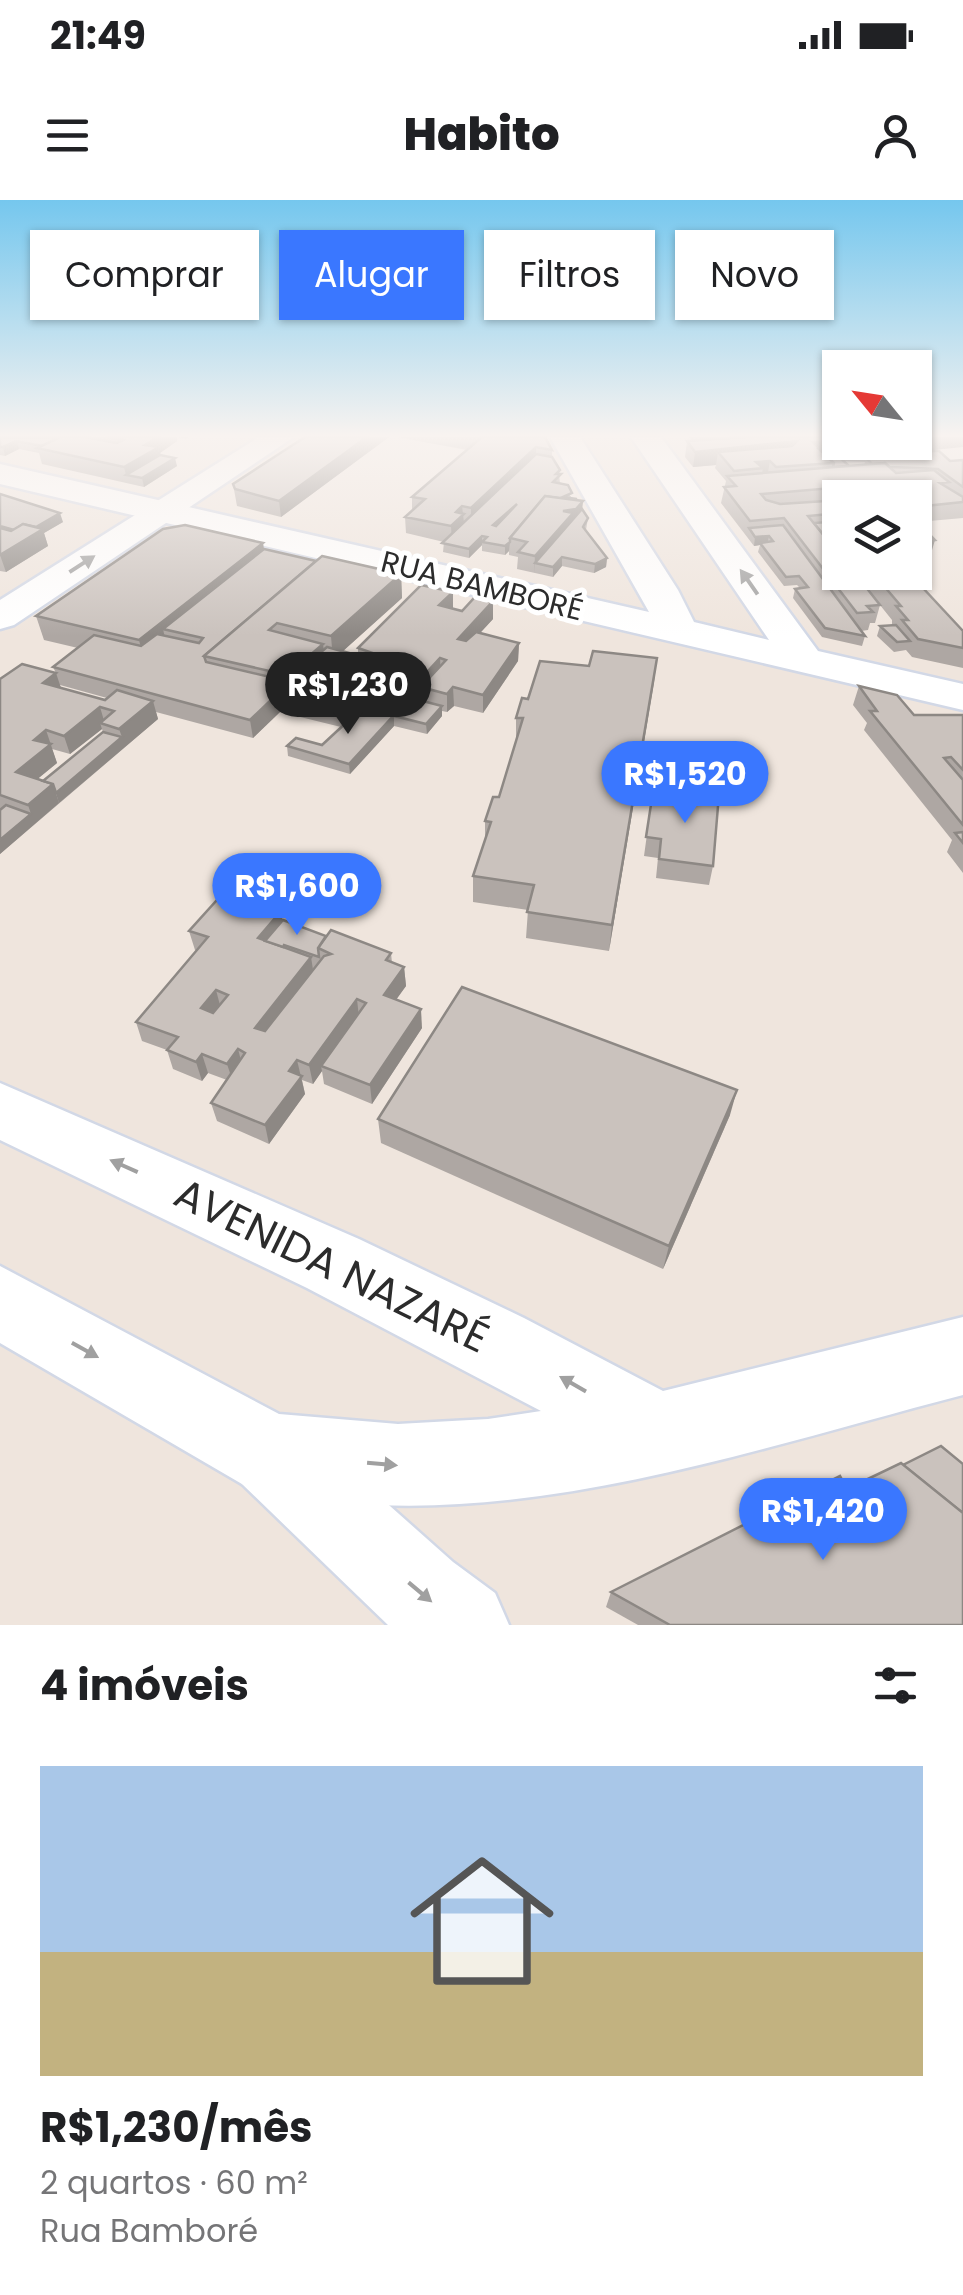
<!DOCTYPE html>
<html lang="pt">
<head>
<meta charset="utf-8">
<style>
	:root { --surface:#fff; --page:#f2f2f2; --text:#202124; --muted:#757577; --line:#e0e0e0; --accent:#3a77ff }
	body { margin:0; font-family:Poppins,sans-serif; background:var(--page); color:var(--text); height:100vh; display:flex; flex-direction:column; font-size:38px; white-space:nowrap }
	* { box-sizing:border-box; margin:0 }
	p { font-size:32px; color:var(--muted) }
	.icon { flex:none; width:55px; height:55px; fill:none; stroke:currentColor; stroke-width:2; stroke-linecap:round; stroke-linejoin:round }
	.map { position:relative; height:1425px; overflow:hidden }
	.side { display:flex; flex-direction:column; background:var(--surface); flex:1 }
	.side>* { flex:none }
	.guide { position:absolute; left:30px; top:30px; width:905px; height:90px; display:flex; gap:20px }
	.needle { width:65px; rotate:300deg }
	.tools { position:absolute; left:822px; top:150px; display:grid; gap:20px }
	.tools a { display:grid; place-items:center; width:110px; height:110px; border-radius:0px; background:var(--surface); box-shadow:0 2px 8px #0004; font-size:50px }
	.price { position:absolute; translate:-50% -85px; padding:0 22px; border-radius:35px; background:var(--accent); color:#fff; font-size:32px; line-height:65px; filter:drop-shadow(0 2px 5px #0008) }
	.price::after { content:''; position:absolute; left:50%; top:60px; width:30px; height:22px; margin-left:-15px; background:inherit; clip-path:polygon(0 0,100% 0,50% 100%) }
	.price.active { background:#222; color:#fff }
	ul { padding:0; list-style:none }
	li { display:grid; align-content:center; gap:20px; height:530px; padding:0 40px }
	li+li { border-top:2px solid var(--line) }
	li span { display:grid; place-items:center; height:310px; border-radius:0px; color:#555 }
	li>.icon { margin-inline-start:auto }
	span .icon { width:180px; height:180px; fill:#fffc; stroke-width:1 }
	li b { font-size:42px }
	h2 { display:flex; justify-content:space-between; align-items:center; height:120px; padding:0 40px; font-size:42px }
	.chip { padding:0 35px; border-radius:0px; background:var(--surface); box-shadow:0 2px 8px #0004; font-size:35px; line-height:90px }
	.chip.active { background:var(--accent); color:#fff }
	.status { display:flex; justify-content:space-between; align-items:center; height:70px; padding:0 50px; background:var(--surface); direction:ltr }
	.status svg { height:28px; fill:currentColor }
	header { display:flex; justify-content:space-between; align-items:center; height:130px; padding:0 40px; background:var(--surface); font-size:45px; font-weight:800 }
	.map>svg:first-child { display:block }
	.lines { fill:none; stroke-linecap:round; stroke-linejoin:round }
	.street-casing { stroke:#d2d8e6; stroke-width:5 }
	.secondary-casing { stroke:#d2d8e6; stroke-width:5 }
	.street { fill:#fff; fill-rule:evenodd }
	.secondary { fill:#fff; fill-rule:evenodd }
	.wall { fill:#aea7a3; fill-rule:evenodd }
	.shaded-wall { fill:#8d8884 }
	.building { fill:#cac2bd; stroke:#8d8884; stroke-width:2.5; fill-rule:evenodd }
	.oneway { fill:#a0a0a0 }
	.labels { text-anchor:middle; stroke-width:10; stroke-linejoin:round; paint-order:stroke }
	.far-street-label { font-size:30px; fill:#2c2c2c; stroke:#fff }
	.near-street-label { font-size:42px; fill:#2c2c2c; stroke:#fff }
</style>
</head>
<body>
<div class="status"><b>21:49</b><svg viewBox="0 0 49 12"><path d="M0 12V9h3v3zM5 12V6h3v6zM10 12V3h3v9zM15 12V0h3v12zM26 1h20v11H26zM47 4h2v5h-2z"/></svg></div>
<header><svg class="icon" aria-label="menu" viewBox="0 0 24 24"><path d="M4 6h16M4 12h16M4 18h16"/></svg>Habito<svg class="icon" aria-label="person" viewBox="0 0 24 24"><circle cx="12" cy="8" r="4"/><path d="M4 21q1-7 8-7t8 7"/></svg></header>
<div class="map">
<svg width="963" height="1425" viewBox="0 0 963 1425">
	<rect width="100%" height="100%" fill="#efe5dd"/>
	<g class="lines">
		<!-- street casing -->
		<g class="street-casing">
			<g id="street">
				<polygon points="550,237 580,237 678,390 694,422 769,440 631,237 661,237 818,451 963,484 963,510 0,284 0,264 649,412"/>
				<polygon points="271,1214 300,1226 453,1362 495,1393 509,1425 388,1425 242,1284 230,1255 242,1226"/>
			</g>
		</g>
		<!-- secondary casing -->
		<g class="secondary-casing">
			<g id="secondary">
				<polygon points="259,237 294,237 14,425 0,429 0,400"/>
				<path d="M0 883 359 1039 524 1118 663 1191 963 1117V1195C766 1246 550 1321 345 1303 309 1300 276 1298 242 1284L0 1143V1066L279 1214 398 1224 488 1219 541 1211 307 1088 0 940Z"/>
			</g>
		</g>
		<!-- street -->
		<use href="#street" class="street"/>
		<!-- secondary -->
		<use href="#secondary" class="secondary"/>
	</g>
	<!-- wall -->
	<g class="wall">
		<polygon points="0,237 190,237 186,239 177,237 177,241 160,253 177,266 144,287 42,264 39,253 19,249 5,256 0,255"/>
		<polygon points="305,237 389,237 281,317 237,306 233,284"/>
		<polygon points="397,237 545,237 552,250 552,257 559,274 560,283 572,298 583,301 582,309 588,318 586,330 607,358 606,367 594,373 562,366 553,377 517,369 518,357 509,355 509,351 505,355 482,351 482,345 469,358 443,352 444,342 406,333 405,317 412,310 412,297 467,250"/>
		<path d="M689 237H840V242H915L926 251 950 261 963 260V318L918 322 930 357 919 358 918 363H915V298H840V345L833 347 834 348 832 357H840V355V372H909L963 431V468L912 457 906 450 894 452 877 436 880 426 892 425V420L880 405 875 423H870L868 430 861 431 865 436 862 446 822 437 793 398 795 389 800 388 797 385 784 386 758 352 760 345 754 346 721 303 726 281 715 268 716 265 693 267 685 257 687 241H692ZM844 261 865 262 864 265 849 266Z"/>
		<polygon points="0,294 63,322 44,333 48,346 6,372 0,371"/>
		<path d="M264 349 316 361 401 374 402 398 343 451 358 455V448L453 392V409L462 411 493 401V419L480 433 519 443 518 461 483 513 454 506 447 512 442 511V516L427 534 394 526 350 574 288 556 287 546 322 545 341 527 280 512 253 538 156 512 158 519 0 654V479L56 473 53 467 78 448 44 440 36 416ZM60 485 107 498 105 500 61 488ZM102 529 103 532 43 581 37 579 57 563 52 549 70 554Z"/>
		<polygon points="657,458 609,751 526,738 528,710 473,702 473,676 485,640 485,621 499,597 516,541 516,518 528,499 589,466"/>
		<polygon points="859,486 914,515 963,515 963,673 947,652 952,640 864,530 867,523 853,505"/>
		<polygon points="652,598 713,666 709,685 656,678 658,658 644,656"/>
		<polygon points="283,720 326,736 391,753 392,763 404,767 406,786 396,799 422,828 372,904 324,884 322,871 313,884 302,880 305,894 269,944 217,921 211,903 227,880 208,873 202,881 173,869 167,850 142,841 136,822 197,751 195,750 189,731"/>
		<polygon points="730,915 663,1069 381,943 378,919"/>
		<polygon points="611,1392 963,1425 638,1425 606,1407"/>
	</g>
	<!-- shaded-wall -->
	<g class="shaded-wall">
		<polygon points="10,237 25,237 17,241 19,249 5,256 3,247"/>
		<polygon points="158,237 177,237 177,241 160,253 162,263 126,275 124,267 145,245"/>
		<polygon points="367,237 389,237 281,317 279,301"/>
		<polygon points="915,237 963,237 963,247 904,253 907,242 915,242"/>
		<polygon points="797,241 794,257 718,252 716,265 693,267 695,252"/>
		<polygon points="831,241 828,256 813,242"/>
		<polygon points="536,247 536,262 471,324 471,308"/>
		<polygon points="175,258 177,266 144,287 142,278"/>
		<polygon points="770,261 767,277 761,278 763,268 756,262"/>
		<polygon points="583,301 581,318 535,363 534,373 535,356 563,311"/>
		<polygon points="462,306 465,331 452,343 451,326 456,312"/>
		<polygon points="60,313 63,322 44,333 48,346 6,372 0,355 27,333"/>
		<polygon points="482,336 482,345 469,358 469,349"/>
		<polygon points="769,336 767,345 760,343 760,345 754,346 755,337"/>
		<polygon points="840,337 840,345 823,349 825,339"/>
		<polygon points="935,340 930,357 919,358 918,363 915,363 915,347 919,342"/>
		<polygon points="510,342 509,351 505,355 505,346"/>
		<polygon points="263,343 267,366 163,429 167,447 145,464 139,440"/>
		<polygon points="562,357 562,366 553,377 553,367"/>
		<polygon points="607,358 606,367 594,373 595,364"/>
		<polygon points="401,374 402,398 333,460 331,436"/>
		<polygon points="453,392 453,409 439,405"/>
		<polygon points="493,401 493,419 458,457 458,439"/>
		<polygon points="519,443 518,461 483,513 483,495"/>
		<polygon points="323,444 326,468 291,497 287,475"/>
		<polygon points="440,458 441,476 428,490 427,472"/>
		<polygon points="657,458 654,482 609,751 612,725"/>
		<polygon points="56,473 62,491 43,483"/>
		<polygon points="425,474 426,488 421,487 422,496 402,518 395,516 394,506"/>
		<polygon points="453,487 454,506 447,512 447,494"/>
		<polygon points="277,494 280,512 253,538 250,520"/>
		<polygon points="352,496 354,515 343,528 341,509"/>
		<polygon points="153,501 158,519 59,603 56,593 122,537 119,529"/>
		<polygon points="442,506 442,516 427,534 426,524"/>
		<polygon points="100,507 105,524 100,523 102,529 70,554 64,536"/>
		<polygon points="394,516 394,526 350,574 349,564"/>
		<polygon points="46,530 57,563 23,591 16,572 34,540"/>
		<polygon points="53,584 59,603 0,654 0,640 31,614 28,605"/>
		<polygon points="281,711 284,730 271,747 258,738"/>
		<polygon points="311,757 314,776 260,847 255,828"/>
		<polygon points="404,767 406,786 386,814 384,795"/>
		<polygon points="216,790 221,809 207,827 201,808"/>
		<polygon points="357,799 359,818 321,866 322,871 313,884 309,865"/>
		<polygon points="421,809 422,828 372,904 370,885"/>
		<polygon points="238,849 243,868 233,882 227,864"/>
		<polygon points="202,854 208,873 202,881 196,862"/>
		<polygon points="297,860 305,894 269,944 265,925 289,871"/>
		<polygon points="737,890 730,915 663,1069 669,1046"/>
	</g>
	<!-- building -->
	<g class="building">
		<polygon points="0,237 21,238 60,237 42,246 16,241 3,247 0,247"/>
		<polygon points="60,237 85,237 117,243 123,240 107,237 158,237 145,245 159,247 124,267 37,248"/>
		<polygon points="305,237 367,237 279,301 235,289 233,284"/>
		<polygon points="481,237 545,237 552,250 536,247 471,308 462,306 456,312 464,314 451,326 405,317 425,299 412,297 482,237"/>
		<polygon points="748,237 827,237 831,241 813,242 834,263 776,267 770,261 756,262 763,268 734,271 718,252 792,246 797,241 695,252 687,241"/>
		<polygon points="875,242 890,242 903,251 939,251 950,261 963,260 963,287 938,269 889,267 885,263 872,264 866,258 874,258 869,253 835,253 849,266 833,267 834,263 819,249 874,244"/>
		<path d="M536 254 552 257 560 270 556 274H561L553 282 568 285 572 293 563 297 576 299 577 301 545 296 510 338V342L505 346 482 342 487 337 482 336 469 349 442 343ZM517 304 496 326 493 325Z"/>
		<polygon points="160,255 175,258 142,278 126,275"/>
		<path d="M885 263 896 273 934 270 949 282 940 283 963 297V302L915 307V298H840V313L808 316 834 348 828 351 832 357H840V372H854L880 405 867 406 873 412 857 413 784 318 750 321 724 287 736 286 727 276ZM856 286 863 293 829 295 834 301H826L780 304 766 300 761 294Z"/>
		<polygon points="0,294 60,313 36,327 23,324 14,330 0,326"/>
		<polygon points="545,296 583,301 576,309 563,311 573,313 535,356 518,352 527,342 510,338"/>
		<polygon points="582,309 588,318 583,327 607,358 595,364 562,357 553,367 535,363"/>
		<polygon points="915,319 935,340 919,342 923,346 915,347"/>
		<polygon points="840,321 840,337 827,339 814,323"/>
		<polygon points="23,324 43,329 0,355 0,328 11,331"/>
		<polygon points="185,325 263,343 139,440 36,416 163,329"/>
		<polygon points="783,325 865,436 825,428 795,389 808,387 799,376 786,377 760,343 773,341 769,336 755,337 749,328"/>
		<polygon points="264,349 316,361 204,456 206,462 287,481 327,447 425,474 394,506 352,496 341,509 277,494 250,520 53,467 94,435 141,446 157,434 199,443 203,438 163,429"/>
		<polygon points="322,356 401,374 331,436 277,423 269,430 323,444 287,475 204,456"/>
		<polygon points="872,372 908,372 963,431 963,448 918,439 902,420 908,420 896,406 901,406"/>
		<polygon points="421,385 453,392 439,405 462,411 475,397 493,401 458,439 466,441 476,432 519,443 483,495 453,487 447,494 421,487 446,460 440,458 427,472 358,448"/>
		<polygon points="896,425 910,441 897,442 880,426"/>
		<polygon points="593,451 657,458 612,725 527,712 534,685 473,676 491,622 485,621 493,597 499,597 523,518 516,518 522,498 528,499 540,461 589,466"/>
		<polygon points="22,464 56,473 43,483 105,500 117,490 153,501 119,529 100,523 114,511 100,507 64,536 46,530 34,540 51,544 16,572 53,584 28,605 0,595 0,479"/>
		<polygon points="859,486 897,495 914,515 963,515 963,570 951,557 944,558 963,580 963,625 870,511 877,511"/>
		<polygon points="411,498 442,506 426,524 394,516"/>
		<polygon points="363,507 394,515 349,564 287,546 296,538 322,545"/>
		<polygon points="103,532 122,537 56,593 53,584 43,581"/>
		<polygon points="669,587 719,594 713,666 659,659 661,639 646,637 652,598 667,599"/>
		<polygon points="6,605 31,614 0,640 0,610"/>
		<polygon points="963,632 963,643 955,633"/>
		<path d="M226 690 281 711 258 738 311 757 255 828 265 831 324 756 331 754 318 748 331 730 391 753 386 760 404 767 384 795 421 809 370 885 321 866 366 803 357 799 309 865 297 860 289 871 302 876 265 925 211 903 245 853 238 849 227 864 202 854 196 862 167 850 178 837 136 822 208 737 189 731ZM216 790 228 795 213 813 201 808Z"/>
		<polygon points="283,720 326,736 318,748 319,757 284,745 283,747 265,741"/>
		<polygon points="462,787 737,890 669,1046 378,919"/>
		<polygon points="941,1246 963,1264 963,1313 903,1265"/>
		<polygon points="901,1263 963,1313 963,1425 670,1425 611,1392 840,1276 847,1289"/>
	</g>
	<!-- one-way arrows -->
	<defs><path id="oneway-solid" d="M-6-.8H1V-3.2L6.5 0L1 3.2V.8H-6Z" transform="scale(2.5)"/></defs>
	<g class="oneway">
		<use href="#oneway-solid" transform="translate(82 364) rotate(-33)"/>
		<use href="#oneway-solid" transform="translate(749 382) rotate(-125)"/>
		<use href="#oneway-solid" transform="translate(124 966) rotate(-156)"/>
		<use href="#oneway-solid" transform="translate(85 1150) rotate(29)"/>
		<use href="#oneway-solid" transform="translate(573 1184) rotate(-150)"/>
		<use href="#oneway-solid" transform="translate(382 1264) rotate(5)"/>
		<use href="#oneway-solid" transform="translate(420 1392) rotate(40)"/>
	</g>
	<!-- sky -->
	<linearGradient id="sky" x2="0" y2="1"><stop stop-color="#75c7ee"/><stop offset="0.54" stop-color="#f8f3f0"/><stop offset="1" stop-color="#f8f3f0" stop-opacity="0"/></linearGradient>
	<rect width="963" height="436" fill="url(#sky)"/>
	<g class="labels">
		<!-- far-street labels -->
		<g class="far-street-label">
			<text transform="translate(482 386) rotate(14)" y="10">RUA BAMBORÉ</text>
		</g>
		<!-- near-street labels -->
		<g class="near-street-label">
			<text transform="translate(332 1065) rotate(26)" y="15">AVENIDA NAZARÉ</text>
		</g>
	</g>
</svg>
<div class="tools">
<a><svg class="needle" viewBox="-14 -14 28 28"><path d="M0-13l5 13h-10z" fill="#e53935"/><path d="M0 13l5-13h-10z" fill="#757577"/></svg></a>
<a><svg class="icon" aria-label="layers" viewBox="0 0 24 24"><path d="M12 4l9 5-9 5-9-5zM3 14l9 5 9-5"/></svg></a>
</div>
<b class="price active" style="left:348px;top:537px">R$1,230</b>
<b class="price" style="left:685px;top:626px">R$1,520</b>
<b class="price" style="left:297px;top:738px">R$1,600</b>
<b class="price" style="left:823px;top:1363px">R$1,420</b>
<div class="guide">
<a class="chip">Comprar</a>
<a class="chip active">Alugar</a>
<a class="chip">Filtros</a>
<a class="chip">Novo</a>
</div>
</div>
<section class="side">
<h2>4 imóveis<svg class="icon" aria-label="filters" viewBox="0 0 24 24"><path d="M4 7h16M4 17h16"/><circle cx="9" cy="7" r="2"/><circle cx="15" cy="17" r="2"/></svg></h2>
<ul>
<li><span style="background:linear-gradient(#a9c7e8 60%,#c2b280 0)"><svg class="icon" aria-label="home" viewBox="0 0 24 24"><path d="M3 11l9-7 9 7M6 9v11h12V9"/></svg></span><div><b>R$1,230/mês</b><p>2 quartos · 60 m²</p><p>Rua Bamboré</p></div></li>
</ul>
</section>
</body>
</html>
